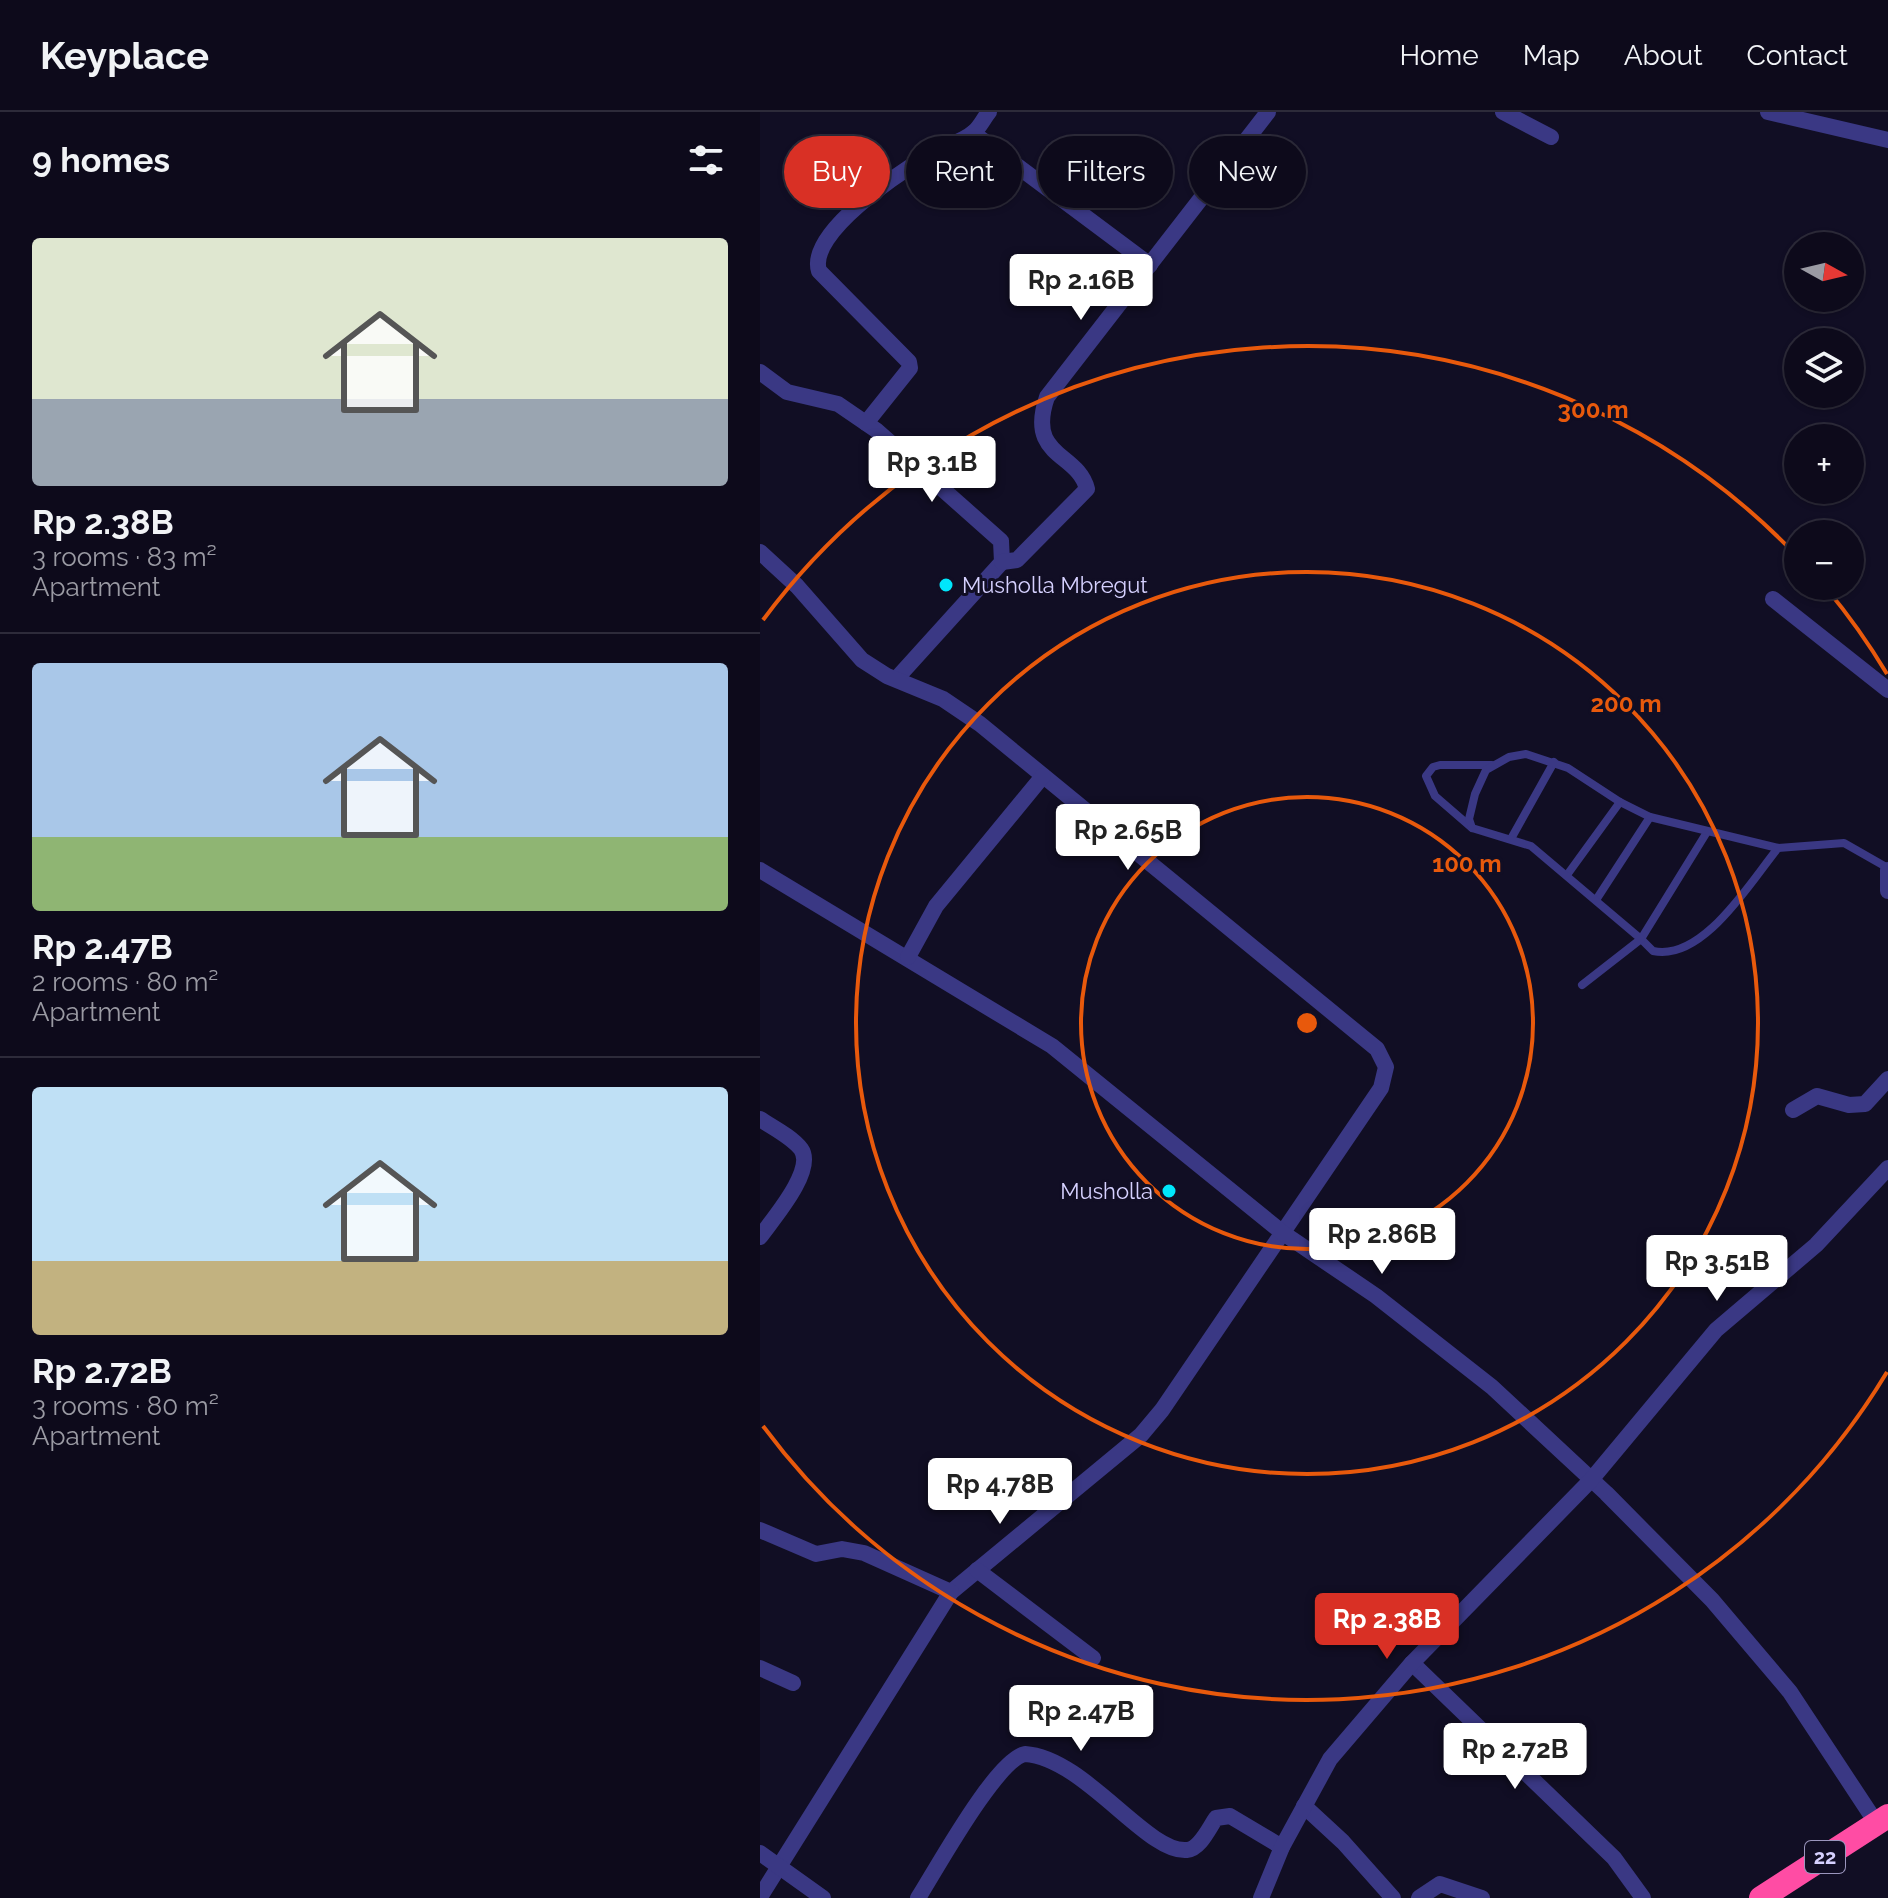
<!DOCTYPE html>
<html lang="en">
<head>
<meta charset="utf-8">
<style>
	:root { --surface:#0d0a1b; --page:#1b1828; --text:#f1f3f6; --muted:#9a9aa3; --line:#2d2b3a; --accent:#d93025 }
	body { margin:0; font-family:Raleway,sans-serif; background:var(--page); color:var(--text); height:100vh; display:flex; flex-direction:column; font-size:30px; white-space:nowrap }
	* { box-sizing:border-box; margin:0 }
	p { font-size:26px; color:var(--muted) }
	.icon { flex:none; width:44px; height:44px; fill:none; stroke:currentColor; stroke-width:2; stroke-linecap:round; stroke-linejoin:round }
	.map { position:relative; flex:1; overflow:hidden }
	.side { display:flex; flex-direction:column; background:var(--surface); width:760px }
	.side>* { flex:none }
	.hud { position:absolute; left:24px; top:24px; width:760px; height:72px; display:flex; gap:16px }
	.needle { width:52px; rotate:98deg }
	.buttons { position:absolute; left:1024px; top:120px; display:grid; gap:16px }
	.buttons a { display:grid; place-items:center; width:80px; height:80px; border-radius:50%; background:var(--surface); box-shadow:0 2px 6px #0004,0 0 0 2px var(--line); font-size:40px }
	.price { position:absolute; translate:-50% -68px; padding:0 18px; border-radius:8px; background:#fff; color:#222; font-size:26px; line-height:52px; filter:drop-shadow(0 2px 4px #0008) }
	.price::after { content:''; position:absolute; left:50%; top:48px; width:24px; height:18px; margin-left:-12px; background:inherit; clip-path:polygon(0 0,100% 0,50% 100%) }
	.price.on { background:var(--accent); color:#fff }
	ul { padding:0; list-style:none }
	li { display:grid; align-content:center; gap:16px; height:424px; padding:0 32px }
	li+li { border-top:2px solid var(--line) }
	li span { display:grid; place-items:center; height:248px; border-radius:8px; color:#555 }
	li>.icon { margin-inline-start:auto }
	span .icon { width:144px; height:144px; fill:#fffc; stroke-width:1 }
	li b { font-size:34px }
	h2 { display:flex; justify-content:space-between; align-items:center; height:96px; padding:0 32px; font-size:34px }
	.pill { padding:0 28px; border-radius:36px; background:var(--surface); box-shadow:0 2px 6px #0004,0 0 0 2px var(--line); font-size:28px; line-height:72px }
	.pill.on { background:var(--accent); color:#fff }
	header { display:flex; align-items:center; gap:48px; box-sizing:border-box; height:112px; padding:0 40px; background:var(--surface); border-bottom:2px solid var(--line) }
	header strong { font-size:38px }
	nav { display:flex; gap:44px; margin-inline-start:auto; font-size:28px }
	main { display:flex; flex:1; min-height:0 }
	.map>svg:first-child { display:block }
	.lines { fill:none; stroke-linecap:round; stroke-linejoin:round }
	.lane { stroke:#3a3884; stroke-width:8 }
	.street { stroke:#3a3884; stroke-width:16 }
	.highway { stroke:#ff4ca4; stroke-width:24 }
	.ring { fill:none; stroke:#e8590c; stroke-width:4 }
	.poi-dot { fill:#00e6fc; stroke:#110e24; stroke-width:3 }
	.labels { text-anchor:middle; stroke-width:6; stroke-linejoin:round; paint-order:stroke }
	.shield { fill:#110e24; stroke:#9b96bd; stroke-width:2 }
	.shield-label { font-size:20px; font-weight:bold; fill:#d6d1ff }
	.poi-label { font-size:22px; fill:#d6d1ff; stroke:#110e24; text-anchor:start }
	.centre { fill:#e8590c; stroke:#110e24; stroke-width:4 }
	.ring-label { font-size:24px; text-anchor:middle; font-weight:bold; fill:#e8590c; stroke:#110e24; stroke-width:6; stroke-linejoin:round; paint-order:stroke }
</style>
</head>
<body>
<header>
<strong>Keyplace</strong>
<nav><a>Home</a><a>Map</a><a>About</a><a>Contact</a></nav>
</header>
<main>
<section class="side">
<h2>9 homes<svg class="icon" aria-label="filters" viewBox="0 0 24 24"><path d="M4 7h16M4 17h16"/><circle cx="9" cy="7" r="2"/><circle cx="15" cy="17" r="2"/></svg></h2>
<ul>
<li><span style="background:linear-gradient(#dfe7d0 65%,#9aa5b1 0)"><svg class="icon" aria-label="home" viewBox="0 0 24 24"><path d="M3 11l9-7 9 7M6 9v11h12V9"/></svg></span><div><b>Rp 2.38B</b><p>3 rooms · 83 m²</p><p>Apartment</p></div></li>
<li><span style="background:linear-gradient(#a9c7e8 70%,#8fb573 0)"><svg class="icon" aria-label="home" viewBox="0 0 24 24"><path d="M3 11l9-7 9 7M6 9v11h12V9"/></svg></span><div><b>Rp 2.47B</b><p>2 rooms · 80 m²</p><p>Apartment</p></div></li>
<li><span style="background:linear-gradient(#bfe0f5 70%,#c2b280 0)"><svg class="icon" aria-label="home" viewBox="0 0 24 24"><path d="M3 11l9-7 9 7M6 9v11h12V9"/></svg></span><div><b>Rp 2.72B</b><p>3 rooms · 80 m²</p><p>Apartment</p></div></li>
</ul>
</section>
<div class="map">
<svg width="1128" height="1786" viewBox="0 0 1128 1786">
	<rect width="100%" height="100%" fill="#110e24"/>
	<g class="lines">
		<!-- lane -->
		<g class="lane">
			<polyline points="712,716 675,684 666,664 673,655 680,653 732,653"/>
			<path d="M947 720 881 827 893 839C943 850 991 769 1018 736"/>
			<polyline points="752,725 794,650"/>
			<polyline points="807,763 860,690"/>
			<polyline points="836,788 890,705"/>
			<polyline points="822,873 881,827 771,734 712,716 709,707 715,682 726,658 749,645 766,642 808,656 860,690 890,705 1018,736 1084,731 1128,756"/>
		</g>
		<!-- street -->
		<g class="street">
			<polyline points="743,0 791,25"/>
			<polyline points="1008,0 1128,28"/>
			<polyline points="213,21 390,153"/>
			<polyline points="0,260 27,280 78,292 116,318 241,429 242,450 137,566"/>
			<path d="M106 311 150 256 149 250 59 159C47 121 139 61 169 43 183 34 202 31 214 20 220 15 224 6 229 0"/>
			<polyline points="0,440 37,474 102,548 127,564 183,587 220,612 617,937 626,955 621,976 402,1298 381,1323 191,1480 0,1785"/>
			<path d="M242 450 257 448 327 377C318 340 266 346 287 285L508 0"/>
			<polyline points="1013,487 1128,578"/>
			<polyline points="0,758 292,934 523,1121 616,1184 732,1275 846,1381 952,1488 1030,1580 1117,1712"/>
			<polyline points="1128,758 1128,779"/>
			<polyline points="148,845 176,794 283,664"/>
			<polyline points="1033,998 1057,984 1089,993 1105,992 1128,967"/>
			<path d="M0 1007C12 1015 32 1025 41 1037 56 1058 12 1108 0 1125"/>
			<polyline points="0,1418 56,1442 82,1437 104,1441 191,1480"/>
			<polyline points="217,1458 333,1546"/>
			<polyline points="652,1551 854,1746 883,1786"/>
			<polyline points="0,1556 33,1571"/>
			<polyline points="544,1694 583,1730 633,1786"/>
			<polyline points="0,1741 63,1786"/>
			<path d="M158 1786C176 1758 236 1648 265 1642 325 1646 387 1742 427 1738 440 1737 449 1716 456 1706L470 1704 522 1735"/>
			<polyline points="501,1786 522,1735 570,1647 652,1551 831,1368 956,1218 1056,1133 1128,1056"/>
			<polyline points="659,1786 680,1772 722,1786"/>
		</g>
		<!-- highway -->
		<polyline class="highway" points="1001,1786 1128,1704"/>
	</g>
	<!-- distance rings -->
	<g class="ring">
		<circle cx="547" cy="911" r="226"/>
		<circle cx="547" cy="911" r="451"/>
		<path d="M1127 1260A677 677 0 0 1 3 1314M3 508A677 677 0 0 1 1034 441M1066 476A677 677 0 0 1 1127 562"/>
	</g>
	<!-- markers -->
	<g class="poi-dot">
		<circle cx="186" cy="473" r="8"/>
		<circle cx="409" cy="1079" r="8"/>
	</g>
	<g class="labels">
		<!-- shield labels -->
		<rect class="shield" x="1045" y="1729" width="40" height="32" rx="6"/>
		<g class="shield-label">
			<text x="1065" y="1752">22</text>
		</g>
		<!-- poi labels -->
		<g class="poi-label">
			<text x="202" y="481">Musholla Mbregut</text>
			<text x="393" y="1087" text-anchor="end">Musholla</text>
		</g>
	</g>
	<circle cx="547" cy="911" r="12" class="centre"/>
	<g class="ring-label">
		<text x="833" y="306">300 m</text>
		<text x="866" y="600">200 m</text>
		<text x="707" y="760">100 m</text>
	</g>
</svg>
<div class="buttons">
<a><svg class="needle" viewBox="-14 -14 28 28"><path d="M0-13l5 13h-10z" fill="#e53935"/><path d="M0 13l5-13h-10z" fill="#9a9aa3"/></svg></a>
<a><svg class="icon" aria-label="layers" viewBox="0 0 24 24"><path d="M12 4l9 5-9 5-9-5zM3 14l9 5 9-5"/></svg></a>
<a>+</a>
<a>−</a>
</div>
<b class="price" style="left:321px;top:210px">Rp 2.16B</b>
<b class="price" style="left:172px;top:392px">Rp 3.1B</b>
<b class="price" style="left:368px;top:760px">Rp 2.65B</b>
<b class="price" style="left:622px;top:1164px">Rp 2.86B</b>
<b class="price" style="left:957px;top:1191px">Rp 3.51B</b>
<b class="price" style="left:240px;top:1414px">Rp 4.78B</b>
<b class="price on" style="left:627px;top:1549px">Rp 2.38B</b>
<b class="price" style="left:321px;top:1641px">Rp 2.47B</b>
<b class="price" style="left:755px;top:1679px">Rp 2.72B</b>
<div class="hud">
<a class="pill on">Buy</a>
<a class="pill">Rent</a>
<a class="pill">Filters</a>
<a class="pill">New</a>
</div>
</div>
</main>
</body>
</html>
